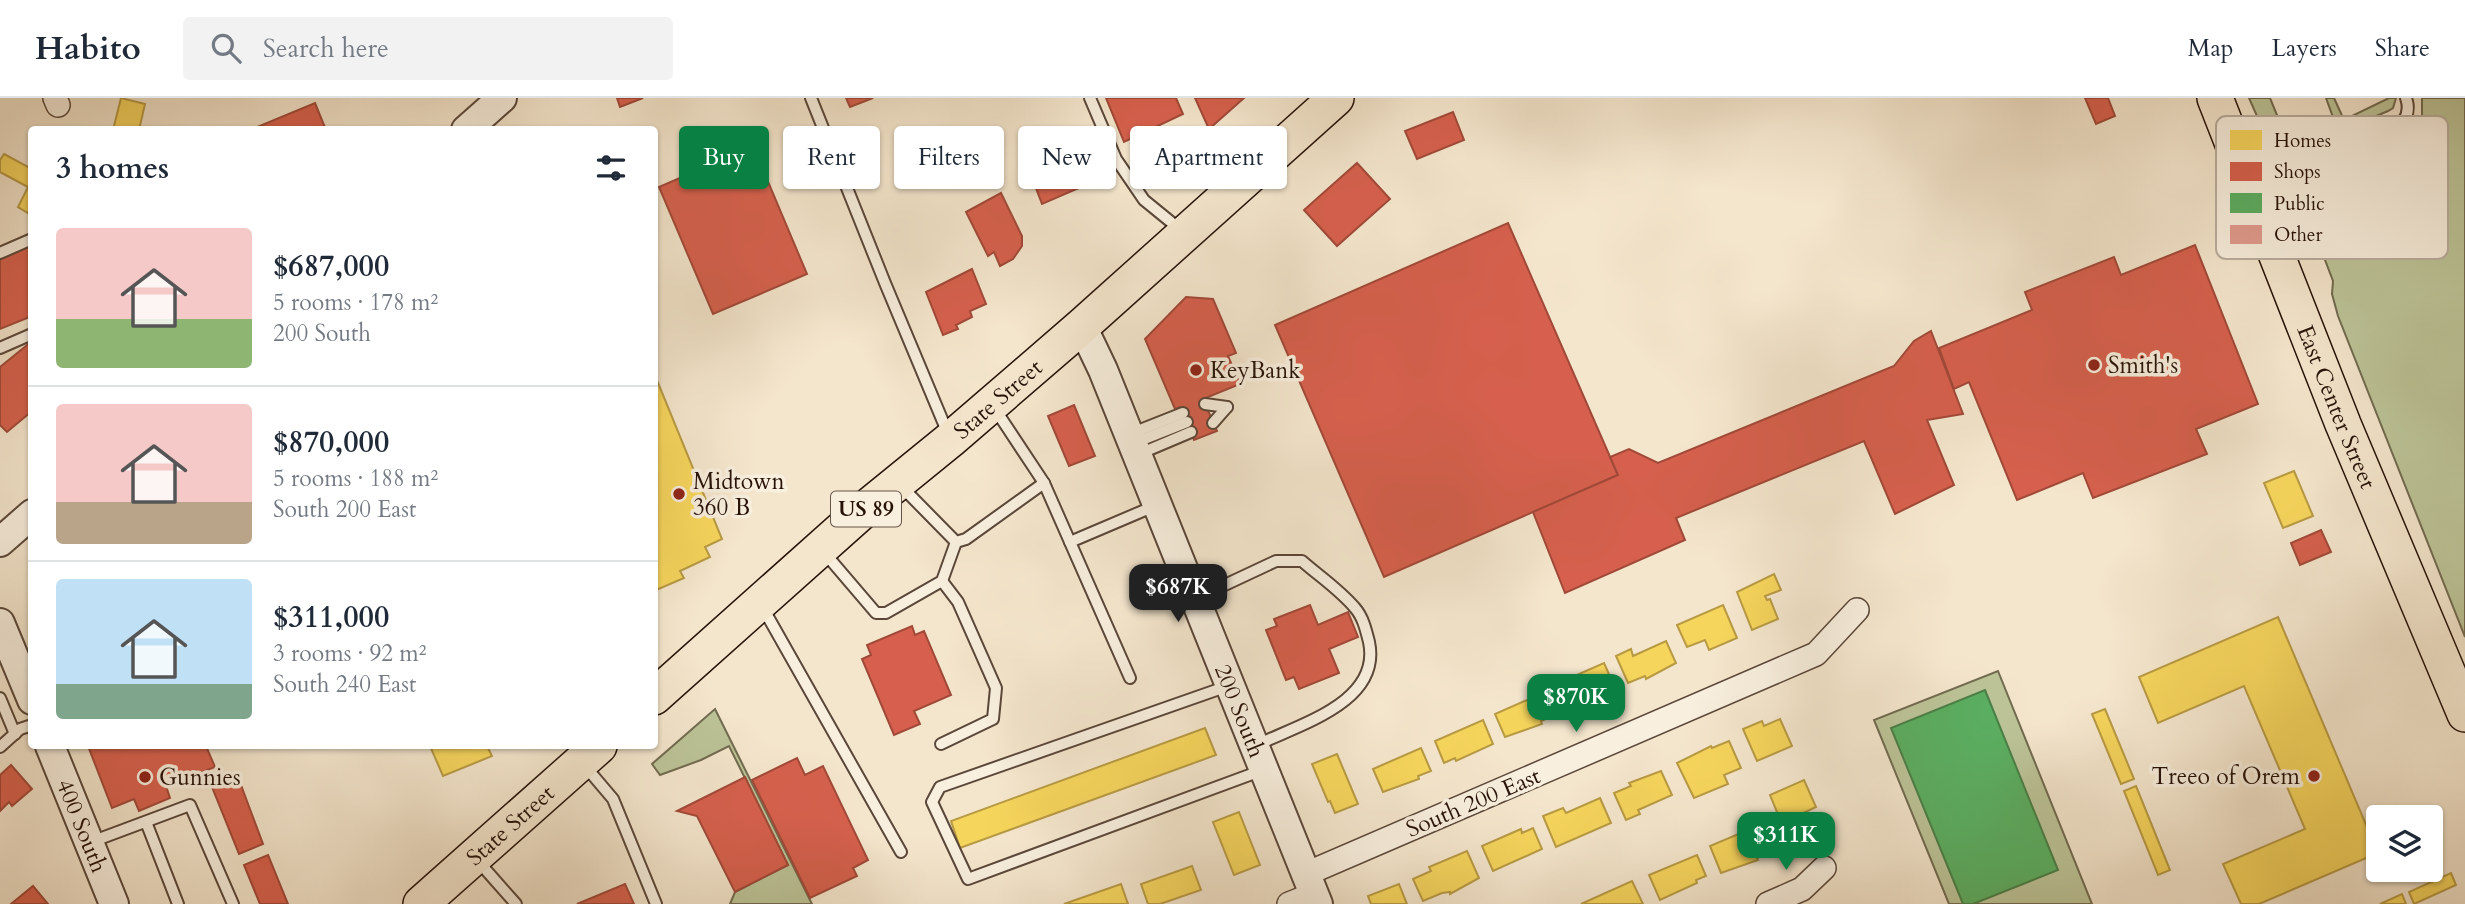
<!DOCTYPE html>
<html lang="en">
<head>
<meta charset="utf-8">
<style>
	:root { --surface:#fff; --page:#f2f2f3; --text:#1f2937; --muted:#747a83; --line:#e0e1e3; --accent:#0b8043 }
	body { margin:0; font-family:Cardo,serif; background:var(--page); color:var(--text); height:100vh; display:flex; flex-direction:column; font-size:26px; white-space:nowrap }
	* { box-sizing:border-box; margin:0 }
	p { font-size:23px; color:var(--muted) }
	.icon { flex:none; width:38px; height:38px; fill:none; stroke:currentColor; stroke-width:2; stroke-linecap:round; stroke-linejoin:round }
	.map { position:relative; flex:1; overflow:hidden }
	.sheet { position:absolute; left:28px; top:28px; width:630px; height:623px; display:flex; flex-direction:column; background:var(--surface); border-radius:7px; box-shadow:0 2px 5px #0004 }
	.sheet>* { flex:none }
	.hud { position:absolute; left:679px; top:28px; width:665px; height:63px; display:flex; gap:14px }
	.buttons { position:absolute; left:2366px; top:707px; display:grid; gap:14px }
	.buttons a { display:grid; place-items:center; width:77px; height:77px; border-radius:7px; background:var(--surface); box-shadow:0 2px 5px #0004; font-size:35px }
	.price { position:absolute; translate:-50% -60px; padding:0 16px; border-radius:14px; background:var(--accent); color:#fff; font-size:23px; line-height:46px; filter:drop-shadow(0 2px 4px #0008) }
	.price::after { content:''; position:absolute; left:50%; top:42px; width:21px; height:16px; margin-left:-10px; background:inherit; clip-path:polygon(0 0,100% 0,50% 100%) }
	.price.active { background:#222; color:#fff }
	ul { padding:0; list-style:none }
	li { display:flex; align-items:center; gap:21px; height:175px; padding:0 28px }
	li+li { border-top:2px solid var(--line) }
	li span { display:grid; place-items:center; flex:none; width:196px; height:140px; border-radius:7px; color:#555 }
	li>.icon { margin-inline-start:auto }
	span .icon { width:84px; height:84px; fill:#fffc; stroke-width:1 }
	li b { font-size:30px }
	h2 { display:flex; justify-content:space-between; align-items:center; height:84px; padding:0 28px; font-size:30px }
	.tag { padding:0 24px; border-radius:7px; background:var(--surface); box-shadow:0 2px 5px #0004; font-size:24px; line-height:63px }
	.tag.active { background:var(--accent); color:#fff }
	header { display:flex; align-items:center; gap:42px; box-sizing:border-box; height:98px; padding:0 35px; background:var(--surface); border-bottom:2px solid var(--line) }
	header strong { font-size:33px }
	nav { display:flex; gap:38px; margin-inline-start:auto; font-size:24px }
	.search { width:490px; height:63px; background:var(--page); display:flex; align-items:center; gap:18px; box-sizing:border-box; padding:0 24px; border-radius:7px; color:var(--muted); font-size:26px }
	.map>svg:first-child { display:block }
	.green { fill:#bcc498; stroke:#716b50; stroke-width:2 }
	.homes { fill:#f6d55c; stroke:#b89a43; stroke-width:2 }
	.shops { fill:#d6604d; stroke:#a14938; stroke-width:2 }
	.public { fill:#5aae61; stroke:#4a7f46; stroke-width:2 }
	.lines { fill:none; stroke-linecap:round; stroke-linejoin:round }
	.service-casing { stroke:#5a4739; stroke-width:14 }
	.minor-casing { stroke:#5a4739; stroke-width:26 }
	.tertiary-casing { stroke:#5a4739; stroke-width:32 }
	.primary-casing { stroke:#261208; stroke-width:38 }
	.service { stroke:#f8efde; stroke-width:10 }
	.minor { stroke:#f8efde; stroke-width:23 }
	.tertiary { stroke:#f8efde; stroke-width:28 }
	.primary { stroke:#f4e6cd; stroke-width:35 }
	.poi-dot { fill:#8f2418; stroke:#f8efde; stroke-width:2.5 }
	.labels { text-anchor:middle; stroke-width:7; stroke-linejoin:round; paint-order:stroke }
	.shield { fill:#f8efde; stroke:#655448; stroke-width:2 }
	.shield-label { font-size:21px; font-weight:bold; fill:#261208 }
	.poi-label { font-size:23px; fill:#261208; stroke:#f8efde; text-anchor:start }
	.street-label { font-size:23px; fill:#261208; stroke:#f8efde }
	.key { fill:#f8efde; stroke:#b9ad9e; stroke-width:2 }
	.key-label { font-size:19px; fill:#261208 }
</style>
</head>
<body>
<header>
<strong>Habito</strong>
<div class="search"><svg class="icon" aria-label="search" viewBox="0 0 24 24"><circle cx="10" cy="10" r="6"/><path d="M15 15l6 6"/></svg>Search here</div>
<nav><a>Map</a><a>Layers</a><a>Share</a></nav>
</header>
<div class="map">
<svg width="2465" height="806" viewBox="0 0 2465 806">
	<rect width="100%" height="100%" fill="#f4e6cd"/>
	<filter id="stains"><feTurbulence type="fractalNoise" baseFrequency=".00286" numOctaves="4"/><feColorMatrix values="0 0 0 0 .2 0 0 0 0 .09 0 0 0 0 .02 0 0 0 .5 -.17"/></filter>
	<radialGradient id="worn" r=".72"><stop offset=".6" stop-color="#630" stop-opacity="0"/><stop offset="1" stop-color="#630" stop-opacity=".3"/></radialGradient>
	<!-- green -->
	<g class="green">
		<polygon points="2249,0 2270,0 2288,44 2321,31 2323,27 2334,22 2326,0 2334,0 2344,22 2389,0 2396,0 2393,10 2388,13 2294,53 2281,56 2275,55 2303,83 2405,40 2419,26 2422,17 2422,0 2465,0 2465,539 2338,218 2332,196 2333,183 2298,91 2295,95 2272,52"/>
		<polygon points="1998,573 2092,806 1949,806 1874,622"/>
		<polygon points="715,611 812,806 730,806 735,794 788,767 729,648 701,662 660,677 652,666"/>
	</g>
	<!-- homes -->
	<g class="homes">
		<polygon points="121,0 145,6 139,32 113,32"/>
		<polygon points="4,56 32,71 32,108 28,115 18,109 28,89 0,74 0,62"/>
		<polygon points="654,275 722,441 705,449 710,459 680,473 684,480 654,493"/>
		<polygon points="2294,373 2313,418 2283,430 2264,385"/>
		<polygon points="1774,476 1781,492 1765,498 1767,502 1770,501 1778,521 1752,532 1737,494"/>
		<polygon points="1723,507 1737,540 1709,552 1705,542 1687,549 1677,527"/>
		<polygon points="2278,519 2378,755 2259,806 2241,806 2223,766 2305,731 2244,588 2158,625 2139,579"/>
		<polygon points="1666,543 1676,565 1646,581 1645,578 1628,585 1616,558 1631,551 1633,558"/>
		<polygon points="1604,565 1616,592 1578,608 1577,605 1566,610 1556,586"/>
		<polygon points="1543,595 1553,618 1541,623 1542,626 1505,639 1495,616"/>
		<polygon points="2105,611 2134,681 2121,686 2092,616"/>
		<polygon points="1780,621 1792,648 1757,663 1743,631 1762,623 1764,628"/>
		<polygon points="1483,622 1493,646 1456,663 1455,660 1444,665 1435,643"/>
		<polygon points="1205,630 1216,657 960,750 951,723"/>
		<polygon points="1729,643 1741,670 1724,677 1728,686 1694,700 1677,665 1711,648 1712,650"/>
		<polygon points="430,648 487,648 492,658 443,678"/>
		<polygon points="1421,650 1431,673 1418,678 1419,681 1383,694 1373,671"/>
		<polygon points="1337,656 1358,706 1335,715 1330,703 1328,704 1312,666"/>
		<polygon points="1661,673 1672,697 1638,712 1640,716 1626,722 1614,695 1631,688 1629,685"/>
		<polygon points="1804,682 1816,709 1801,716 1803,722 1784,731 1770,697"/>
		<polygon points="2136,688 2170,772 2158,777 2124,693"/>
		<polygon points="1600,700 1611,725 1556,749 1543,718 1563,710 1566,715"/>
		<polygon points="1239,714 1260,767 1234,777 1213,724"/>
		<polygon points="1762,726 1773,753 1757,760 1758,762 1721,775 1710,748"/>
		<polygon points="1533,730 1542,751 1493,773 1482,748 1521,731 1522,735"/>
		<polygon points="1467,753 1479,780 1450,796 1450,794 1442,795 1423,803 1413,781 1431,773 1429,769"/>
		<polygon points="1697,757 1706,778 1696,782 1697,785 1660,802 1649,777"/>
		<polygon points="1192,768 1201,792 1160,806 1148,806 1141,786"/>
		<polygon points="2451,775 2456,787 2414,806 2409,794"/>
		<polygon points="1632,783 1643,806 1581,806"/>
		<polygon points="1121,786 1128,806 1064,806"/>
		<polygon points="1399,786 1407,806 1371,806 1368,798"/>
		<polygon points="2402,796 2406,806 2380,806"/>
	</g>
	<!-- shops -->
	<g class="shops">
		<polygon points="617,0 643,0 620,9"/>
		<polygon points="846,0 873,0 850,9"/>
		<polygon points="1106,0 1176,0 1183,16 1124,44"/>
		<polygon points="1195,0 1244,0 1209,31"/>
		<polygon points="2085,0 2108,0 2115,18 2096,26"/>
		<polygon points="315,5 326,32 250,32"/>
		<polygon points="1453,14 1464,42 1417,61 1405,33"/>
		<polygon points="753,48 807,176 713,216 659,89"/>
		<polygon points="1084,56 1095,83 1042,106 1031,77"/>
		<polygon points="1357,65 1390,101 1337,148 1304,112"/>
		<polygon points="1001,95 1022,138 1022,148 1013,161 1000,168 994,154 988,158 966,114"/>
		<polygon points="1508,125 1618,377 1384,479 1275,227"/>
		<polygon points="32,147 32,218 0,231 0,160"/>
		<polygon points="2195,147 2258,306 2196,331 2207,356 2093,400 2083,375 2017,402 1969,284 1954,291 1939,250 2032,212 2025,194 2114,159 2121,177"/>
		<polygon points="972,171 986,206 970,213 972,219 956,227 958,231 943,237 926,194"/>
		<polygon points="1186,199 1213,201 1236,255 1228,258 1240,286 1203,301 1217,333 1194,342 1180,309 1175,311 1145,241"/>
		<polygon points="1931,233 1963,316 1927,322 1954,387 1895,416 1864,343 1676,420 1685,442 1565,495 1533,414 1618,377 1610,359 1629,351 1658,365 1894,268 1914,243"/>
		<polygon points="32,243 32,313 7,334 0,327 0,269"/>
		<polygon points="1074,307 1095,358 1069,368 1048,318"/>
		<polygon points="2321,432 2331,454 2300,467 2291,445"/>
		<polygon points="1310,507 1318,527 1348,514 1358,539 1329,551 1339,575 1299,591 1294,579 1286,582 1266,532 1277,528 1274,521"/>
		<polygon points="912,528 915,537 924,533 951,597 914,613 920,626 894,637 862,561 871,557 867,547"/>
		<polygon points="88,648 206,648 215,669 166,688 170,700 139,713 134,701 112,710"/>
		<polygon points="797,660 805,677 823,668 868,762 853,770 857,778 810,800 752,682"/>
		<polygon points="11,667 32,691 12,708 9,704 0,713 0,677"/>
		<polygon points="238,679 263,746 239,756 212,689"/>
		<polygon points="745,679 788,767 735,794 697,718 677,713"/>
		<polygon points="268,757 288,806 260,806 244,767"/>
		<polygon points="625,786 634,806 577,806"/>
		<polygon points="33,788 48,806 11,806"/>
	</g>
	<!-- public -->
	<polygon class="public" points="1985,592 2058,772 1973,806 1963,806 1891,630"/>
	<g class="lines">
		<!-- service casing -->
		<g class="service-casing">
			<g id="service">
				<polyline points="811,0 885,185 949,338"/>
				<polyline points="1090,0 1116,61 1144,102 1182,133"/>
				<path d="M2255 85 2289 75 2393 33C2405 25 2411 14 2406 0"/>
				<polyline points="0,155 32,141"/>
				<polyline points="0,250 32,236"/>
				<polyline points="1205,306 1227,309"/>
				<polyline points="995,311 1044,385 1130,580"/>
				<polyline points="1213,325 1227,309"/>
				<polyline points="1130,336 1183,315"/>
				<polyline points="1134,345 1187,324"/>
				<polyline points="1139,356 1191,334"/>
				<polyline points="900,387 956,444 966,441 1044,385"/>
				<polyline points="1070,444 1157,407"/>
				<polyline points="823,453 876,515 886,515 942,483 956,444"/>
				<path d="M1197 500 1276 463H1302C1319 478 1340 492 1355 510 1363 519 1366 532 1369 544 1382 605 1297 627 1255 648"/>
				<polyline points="763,510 901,754"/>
				<polyline points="1228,588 940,689 932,704 968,781 1263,672"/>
				<polyline points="0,600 15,636"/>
				<polyline points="941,646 993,621 996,590 958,504 942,483"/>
				<polyline points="0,649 20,631 32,627"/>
				<polyline points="585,668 613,701 656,806"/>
				<polyline points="146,724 178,806"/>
				<polyline points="91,744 190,707 233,806"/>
				<polyline points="478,763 516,806"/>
			</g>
		</g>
		<!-- minor casing -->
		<g class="minor-casing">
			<g id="minor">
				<polyline points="55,0 58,7"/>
				<polyline points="1306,776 1816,556 1857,512"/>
				<polyline points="1289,806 1314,796"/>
				<polyline points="1768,806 1802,791 1824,770"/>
			</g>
		</g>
		<!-- tertiary casing -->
		<g class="tertiary-casing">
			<g id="tertiary">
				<polyline points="466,32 502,0"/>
				<path id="s1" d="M1082 228 1103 272 1318 806"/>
				<polyline points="0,444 32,416"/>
				<polyline points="0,525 32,602"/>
				<path id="s2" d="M50 648 114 806"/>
			</g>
		</g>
		<!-- primary casing -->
		<g class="primary-casing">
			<g id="primary">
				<path id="s3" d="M2215 0 2343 326 2465 616"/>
				<path id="s4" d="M654 599 859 416 950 342 1082 228 1336 0"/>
				<path id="s5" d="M421 806 599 648"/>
			</g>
		</g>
		<!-- service -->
		<use href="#service" class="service"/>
		<!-- minor -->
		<use href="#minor" class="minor"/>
		<!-- tertiary -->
		<use href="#tertiary" class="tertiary"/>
		<!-- primary -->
		<use href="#primary" class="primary"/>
	</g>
	<!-- markers -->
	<g class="poi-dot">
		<circle cx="2094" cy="267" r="7"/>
		<circle cx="1196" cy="272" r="7"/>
		<circle cx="679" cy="396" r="7"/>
		<circle cx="2314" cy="678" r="7"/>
		<circle cx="145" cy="679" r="7"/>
	</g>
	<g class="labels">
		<!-- shield labels -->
		<rect class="shield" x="831" y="393.5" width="70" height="35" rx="5"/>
		<g class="shield-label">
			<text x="866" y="418">US 89</text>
		</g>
		<!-- poi labels -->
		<g class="poi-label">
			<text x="2108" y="275">Smith's</text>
			<text x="1210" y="280">KeyBank</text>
			<text x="693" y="391">Midtown<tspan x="693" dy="26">360 B</tspan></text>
			<text x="2300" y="686" text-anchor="end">Treeo of Orem</text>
			<text x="159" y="687">Gunnies</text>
		</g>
		<!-- street labels -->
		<g class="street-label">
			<text dy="8" stroke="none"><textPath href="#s4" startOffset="455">State Street</textPath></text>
			<text dy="8" stroke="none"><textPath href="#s3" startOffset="332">East Center Street</textPath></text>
			<text dy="8" stroke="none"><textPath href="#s1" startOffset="416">200 South</textPath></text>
			<text transform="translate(1473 704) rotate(-23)" y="8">South 200 East</text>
			<text dy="8" stroke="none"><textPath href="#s2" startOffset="86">400 South</textPath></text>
			<text dy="8" stroke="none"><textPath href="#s5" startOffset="119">State Street</textPath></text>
		</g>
	</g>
	<!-- legend -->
	<rect x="2216" y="18" width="232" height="143" rx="10" class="key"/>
	<rect x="2230" y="32" width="32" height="20" fill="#f6d55c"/>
	<rect x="2230" y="64" width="32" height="19" fill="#d6604d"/>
	<rect x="2230" y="95" width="32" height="20" fill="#5aae61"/>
	<rect x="2230" y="127" width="32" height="19" fill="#e19b8e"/>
	<g class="key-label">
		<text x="2274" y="49">Homes</text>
		<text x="2274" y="80">Shops</text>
		<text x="2274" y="112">Public</text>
		<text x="2274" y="143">Other</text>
	</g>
	<rect width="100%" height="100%" filter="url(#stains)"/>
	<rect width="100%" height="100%" fill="url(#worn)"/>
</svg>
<div class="buttons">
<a><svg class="icon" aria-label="layers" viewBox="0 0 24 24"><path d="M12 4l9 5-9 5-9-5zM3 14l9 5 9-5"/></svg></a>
</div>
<b class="price active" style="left:1178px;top:526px">$687K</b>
<b class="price" style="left:1576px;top:636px">$870K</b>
<b class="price" style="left:1786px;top:774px">$311K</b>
<div class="hud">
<a class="tag active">Buy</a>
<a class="tag">Rent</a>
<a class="tag">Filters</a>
<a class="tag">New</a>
<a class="tag">Apartment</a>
</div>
<section class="sheet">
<h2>3 homes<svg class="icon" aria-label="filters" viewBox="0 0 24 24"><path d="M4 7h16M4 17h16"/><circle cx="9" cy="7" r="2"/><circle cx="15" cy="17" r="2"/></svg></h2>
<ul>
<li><span style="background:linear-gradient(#f6c9c9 65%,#8fb573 0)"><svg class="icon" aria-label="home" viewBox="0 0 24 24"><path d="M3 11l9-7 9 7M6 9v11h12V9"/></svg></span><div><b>$687,000</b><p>5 rooms · 178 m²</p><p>200 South</p></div></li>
<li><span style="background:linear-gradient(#f6c9c9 70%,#b9a48a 0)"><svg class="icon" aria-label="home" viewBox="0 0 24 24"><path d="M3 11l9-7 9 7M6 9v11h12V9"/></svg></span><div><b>$870,000</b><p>5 rooms · 188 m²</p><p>South 200 East</p></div></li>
<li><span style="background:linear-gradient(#bfe0f5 75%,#7fa58c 0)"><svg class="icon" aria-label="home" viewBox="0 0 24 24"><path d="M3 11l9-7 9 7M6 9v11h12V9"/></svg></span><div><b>$311,000</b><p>3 rooms · 92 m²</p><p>South 240 East</p></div></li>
</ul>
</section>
</div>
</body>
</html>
